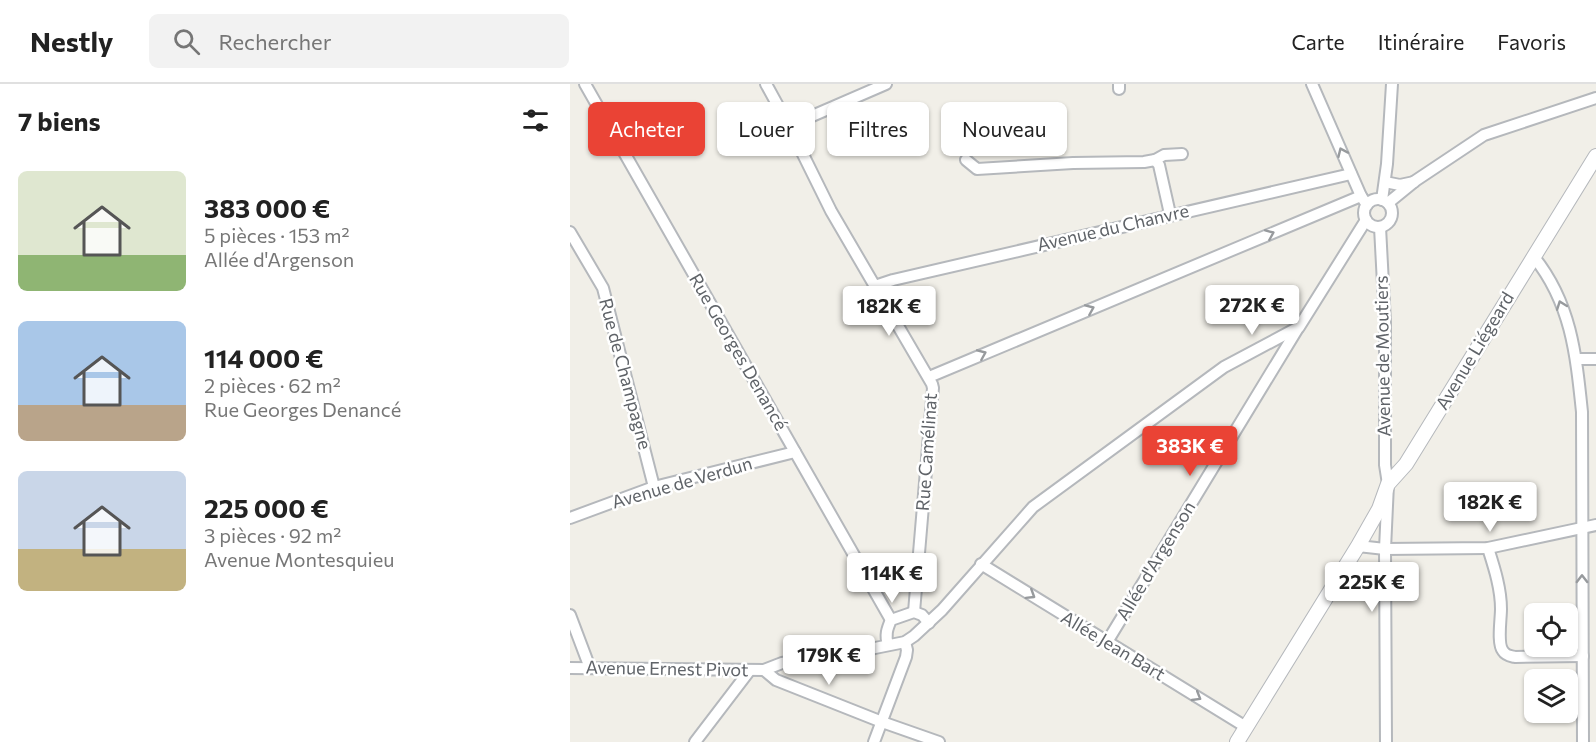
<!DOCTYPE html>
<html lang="fr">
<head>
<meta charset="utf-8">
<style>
	:root { --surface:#fff; --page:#f2f2f2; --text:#222; --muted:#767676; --line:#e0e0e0; --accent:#ea4335 }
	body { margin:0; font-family:Commissioner,sans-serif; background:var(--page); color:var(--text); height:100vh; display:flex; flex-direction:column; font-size:22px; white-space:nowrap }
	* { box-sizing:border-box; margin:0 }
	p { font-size:20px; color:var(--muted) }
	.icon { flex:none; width:33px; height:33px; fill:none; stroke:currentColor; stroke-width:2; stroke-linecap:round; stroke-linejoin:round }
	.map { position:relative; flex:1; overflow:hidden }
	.side { display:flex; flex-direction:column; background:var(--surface); width:570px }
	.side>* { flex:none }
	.top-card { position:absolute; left:18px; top:18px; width:570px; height:54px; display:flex; gap:12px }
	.buttons { position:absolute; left:954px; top:519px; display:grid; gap:12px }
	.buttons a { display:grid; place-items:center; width:54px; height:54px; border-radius:9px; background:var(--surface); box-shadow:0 2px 4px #0004; font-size:30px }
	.price { position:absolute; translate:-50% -51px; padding:0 14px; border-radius:6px; background:#fff; color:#222; font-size:20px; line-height:39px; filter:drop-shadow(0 2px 3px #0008) }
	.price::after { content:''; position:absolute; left:50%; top:36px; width:18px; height:14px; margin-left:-9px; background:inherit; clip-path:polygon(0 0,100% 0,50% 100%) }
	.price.selected { background:var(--accent); color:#fff }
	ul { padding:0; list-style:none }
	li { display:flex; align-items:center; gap:18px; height:150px; padding:0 18px }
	li span { display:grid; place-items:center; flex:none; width:168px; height:120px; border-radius:9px; color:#555 }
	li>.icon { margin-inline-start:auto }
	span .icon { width:72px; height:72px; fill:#fffc; stroke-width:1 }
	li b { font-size:26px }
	h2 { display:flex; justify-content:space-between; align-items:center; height:72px; padding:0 18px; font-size:26px }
	.pill { padding:0 21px; border-radius:9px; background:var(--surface); box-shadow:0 2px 4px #0004; font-size:21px; line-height:54px }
	.pill.selected { background:var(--accent); color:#fff }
	header { display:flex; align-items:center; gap:36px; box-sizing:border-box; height:84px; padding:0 30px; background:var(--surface); border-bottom:2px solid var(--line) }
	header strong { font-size:28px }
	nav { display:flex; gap:33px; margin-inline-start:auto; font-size:21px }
	.search { width:420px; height:54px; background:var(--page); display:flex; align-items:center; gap:15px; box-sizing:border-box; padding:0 21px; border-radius:9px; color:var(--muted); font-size:22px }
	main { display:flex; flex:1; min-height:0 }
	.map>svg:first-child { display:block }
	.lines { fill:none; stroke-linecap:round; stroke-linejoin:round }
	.minor-casing { stroke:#b5b8bc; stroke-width:14 }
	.tertiary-casing { stroke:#b5b8bc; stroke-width:16 }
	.minor { stroke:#fff; stroke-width:10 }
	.tertiary { stroke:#fff; stroke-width:14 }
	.oneway { stroke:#979a9d }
	.labels { text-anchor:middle; stroke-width:5; stroke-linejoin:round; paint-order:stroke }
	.street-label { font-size:18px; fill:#5f6368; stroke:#fff }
</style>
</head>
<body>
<header>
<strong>Nestly</strong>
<div class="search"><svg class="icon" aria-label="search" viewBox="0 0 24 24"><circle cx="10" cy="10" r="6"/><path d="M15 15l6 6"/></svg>Rechercher</div>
<nav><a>Carte</a><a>Itinéraire</a><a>Favoris</a></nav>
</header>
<main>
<section class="side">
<h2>7 biens<svg class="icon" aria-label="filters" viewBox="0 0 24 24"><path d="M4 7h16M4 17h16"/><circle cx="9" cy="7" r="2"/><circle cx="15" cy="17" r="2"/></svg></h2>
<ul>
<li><span style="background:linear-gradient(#dfe7d0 70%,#8fb573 0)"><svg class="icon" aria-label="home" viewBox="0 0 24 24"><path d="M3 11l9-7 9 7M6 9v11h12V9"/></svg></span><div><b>383 000 €</b><p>5 pièces · 153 m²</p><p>Allée d'Argenson</p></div></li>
<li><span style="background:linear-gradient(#a9c7e8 70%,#b9a48a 0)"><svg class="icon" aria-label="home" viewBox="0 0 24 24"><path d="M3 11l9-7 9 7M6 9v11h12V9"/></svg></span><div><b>114 000 €</b><p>2 pièces · 62 m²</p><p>Rue Georges Denancé</p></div></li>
<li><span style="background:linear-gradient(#c9d6e8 65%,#c2b280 0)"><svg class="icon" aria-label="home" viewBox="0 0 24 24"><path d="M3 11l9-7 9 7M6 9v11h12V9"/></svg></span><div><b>225 000 €</b><p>3 pièces · 92 m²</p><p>Avenue Montesquieu</p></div></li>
</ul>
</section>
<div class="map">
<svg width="1026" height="658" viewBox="0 0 1026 658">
	<rect width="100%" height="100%" fill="#f1efe8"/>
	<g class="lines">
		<!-- minor casing -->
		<g class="minor-casing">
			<g id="minor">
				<polyline points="15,0 321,536"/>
				<polyline points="196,0 219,42 261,127 362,300 363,304 344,528"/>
				<polyline points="549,0 549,5"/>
				<polyline points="742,0 791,112 797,121"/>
				<polyline points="219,42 316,0"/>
				<polyline points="396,76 407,85 503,79 574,78 585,76 594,71 612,70"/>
				<polyline points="585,76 589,81 600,130"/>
				<polyline points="815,98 830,101 844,98"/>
				<circle cx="808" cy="129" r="14"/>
				<polyline points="812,116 817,80 822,0"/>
				<polyline points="818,119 845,97 914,51 1026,14"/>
				<polyline points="810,143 815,238 815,381 818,400 815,465 816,658"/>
				<polyline points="0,148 33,204 84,403"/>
				<path d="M964 173C1001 219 1006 270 1012 328L1013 658"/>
				<polyline points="305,202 323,196 781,90"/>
				<polyline points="1006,275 1026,275"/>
				<polyline points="359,293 791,112"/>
				<polyline points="0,434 84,403 225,368"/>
				<polyline points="788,462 815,465 918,464 1026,441"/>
				<path d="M918 464C924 483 931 504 931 525 931 535 927 560 933 567 936 572 941 572 945 573L1013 572"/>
				<polyline points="411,480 676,643"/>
				<polyline points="0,531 20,584"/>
				<polyline points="537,558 728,244"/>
				<path d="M318 561C315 551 317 545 321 536L344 528 352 531 359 539"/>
				<polyline points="0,584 194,586 212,579 305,564 335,558 344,552 372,526 463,423 654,283 729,243 796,136"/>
				<polyline points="194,586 206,596 312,638 369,658"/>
				<polyline points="125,658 180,586"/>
				<polyline points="304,658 336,573 337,566 335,558"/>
			</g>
		</g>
		<!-- tertiary casing -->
		<g class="tertiary-casing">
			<polyline id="tertiary" points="667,658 788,462 809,425 818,400 836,380 1026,72"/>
		</g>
		<!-- minor -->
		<use href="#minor" class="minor"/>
		<!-- tertiary -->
		<use href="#tertiary" class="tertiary"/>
	</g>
	<!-- one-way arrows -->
	<defs><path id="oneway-chevron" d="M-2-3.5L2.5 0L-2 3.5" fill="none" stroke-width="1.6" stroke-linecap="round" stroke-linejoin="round" transform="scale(1.5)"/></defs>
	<g class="oneway">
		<use href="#oneway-chevron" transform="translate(772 68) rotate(-114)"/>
		<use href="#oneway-chevron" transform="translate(700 150) rotate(-23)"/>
		<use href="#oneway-chevron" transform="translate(991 221) rotate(-110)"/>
		<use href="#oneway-chevron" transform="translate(520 225) rotate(-23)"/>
		<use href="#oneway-chevron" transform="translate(412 270) rotate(-23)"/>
		<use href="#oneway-chevron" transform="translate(1012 495) rotate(-90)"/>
		<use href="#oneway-chevron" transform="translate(461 511) rotate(32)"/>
		<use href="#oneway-chevron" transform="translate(627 613) rotate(31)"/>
	</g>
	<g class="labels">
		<!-- street labels -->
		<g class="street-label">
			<text transform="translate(543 144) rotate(-13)" y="6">Avenue du Chanvre</text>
			<text transform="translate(905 267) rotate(-59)" y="6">Avenue Liégeard</text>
			<text transform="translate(168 268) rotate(60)" y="6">Rue Georges Denancé</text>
			<text transform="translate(813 272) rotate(-91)" y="6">Avenue de Moutiers</text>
			<text transform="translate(55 290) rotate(75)" y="6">Rue de Champagne</text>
			<text transform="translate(357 368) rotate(-86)" y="6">Rue Camélinat</text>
			<text transform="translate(112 399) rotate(-16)" y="6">Avenue de Verdun</text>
			<text transform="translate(586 477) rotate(-59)" y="6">Allée d'Argenson</text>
			<text transform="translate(543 562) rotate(31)" y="6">Allée Jean Bart</text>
			<text transform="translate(97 585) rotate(1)" y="6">Avenue Ernest Pivot</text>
		</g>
	</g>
</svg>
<div class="buttons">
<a><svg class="icon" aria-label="locate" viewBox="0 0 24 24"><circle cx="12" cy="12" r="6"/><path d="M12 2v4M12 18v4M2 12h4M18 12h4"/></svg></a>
<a><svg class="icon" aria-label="layers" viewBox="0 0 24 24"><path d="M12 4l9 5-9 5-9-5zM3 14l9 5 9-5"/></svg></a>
</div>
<b class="price" style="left:682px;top:252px">272K €</b>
<b class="price" style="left:319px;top:253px">182K €</b>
<b class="price selected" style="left:620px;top:393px">383K €</b>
<b class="price" style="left:920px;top:449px">182K €</b>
<b class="price" style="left:322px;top:520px">114K €</b>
<b class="price" style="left:802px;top:529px">225K €</b>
<b class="price" style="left:259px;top:602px">179K €</b>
<div class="top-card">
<a class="pill selected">Acheter</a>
<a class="pill">Louer</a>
<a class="pill">Filtres</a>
<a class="pill">Nouveau</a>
</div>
</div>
</main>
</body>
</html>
